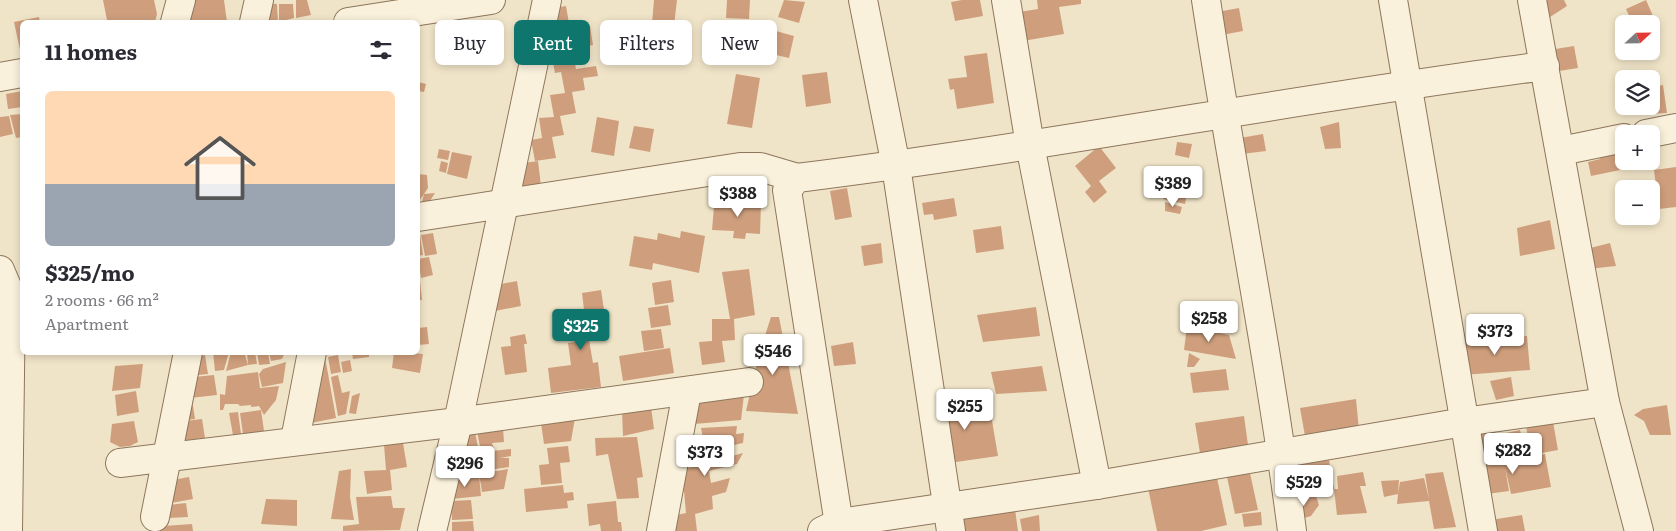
<!DOCTYPE html>
<html lang="en">
<head>
<meta charset="utf-8">
<style>
	:root { --surface:#fff; --page:#f2f2f3; --text:#2b2b33; --muted:#7c7c81; --accent:#0f766e }
	body { margin:0; font-family:Literata,serif; background:var(--page); color:var(--text); height:100vh; display:flex; flex-direction:column; font-size:19px; white-space:nowrap }
	* { box-sizing:border-box; margin:0 }
	p { font-size:16px; color:var(--muted) }
	.icon { flex:none; width:28px; height:28px; fill:none; stroke:currentColor; stroke-width:2; stroke-linecap:round; stroke-linejoin:round }
	.map { position:relative; flex:1; overflow:hidden }
	.drawer { position:absolute; left:20px; top:20px; width:400px; height:335px; display:flex; flex-direction:column; background:var(--surface); border-radius:8px; box-shadow:0 2px 8px #0003 }
	.drawer>* { flex:none }
	.banner { position:absolute; left:435px; top:20px; width:475px; height:45px; display:flex; gap:10px }
	.needle { width:32px; rotate:68deg }
	.controls { position:absolute; left:1615px; top:15px; display:grid; gap:10px }
	.controls a { display:grid; place-items:center; width:45px; height:45px; border-radius:8px; background:var(--surface); box-shadow:0 2px 8px #0003; font-size:25px }
	.price { position:absolute; translate:-50% -42px; padding:0 11px; border-radius:5px; background:#fff; color:#222; font-size:16px; line-height:32px; filter:drop-shadow(0 1px 2px #0008) }
	.price::after { content:''; position:absolute; left:50%; top:30px; width:15px; height:11px; margin-left:-8px; background:inherit; clip-path:polygon(0 0,100% 0,50% 100%) }
	.price.current { background:var(--accent); color:#fff }
	ul { padding:0; list-style:none }
	li { display:grid; align-content:center; gap:10px; height:265px; padding:0 25px }
	li span { display:grid; place-items:center; height:155px; border-radius:8px; color:#555 }
	li>.icon { margin-inline-start:auto }
	span .icon { width:90px; height:90px; fill:#fffc; stroke-width:1 }
	li b { font-size:21px }
	h2 { display:flex; justify-content:space-between; align-items:center; height:60px; padding:0 25px; font-size:21px }
	.tag { padding:0 18px; border-radius:8px; background:var(--surface); box-shadow:0 2px 8px #0003; font-size:18px; line-height:45px }
	.tag.current { background:var(--accent); color:#fff }
	.map>svg:first-child { display:block }
	.building { fill:#cf9f7d }
	.lines { fill:none; stroke-linecap:round; stroke-linejoin:round }
	.minor-casing { stroke:#8d765c; stroke-width:30 }
	.minor { stroke:#faf1dc; stroke-width:28 }
</style>
</head>
<body>
<div class="map">
<svg width="1676" height="531" viewBox="0 0 1676 531">
	<rect width="100%" height="100%" fill="#f0e4c8"/>
	<!-- building -->
	<g class="building">
		<polygon points="103,0 154,0 157,14 155,22 97,22 107,20"/>
		<polygon points="189,0 224,0 227,22 185,22"/>
		<polygon points="296,0 307,0 311,15 296,18"/>
		<polygon points="654,0 677,0 674,26 652,23"/>
		<polygon points="727,0 750,0 749,19 726,18"/>
		<polygon points="784,0 805,2 799,23 778,17"/>
		<polygon points="962,0 980,0 983,16 955,21 951,2"/>
		<polygon points="1037,0 1081,0 1081,4 1059,7 1064,34 1017,42 1012,13 1038,9"/>
		<polygon points="1538,0 1564,0 1567,6 1547,19"/>
		<polygon points="1646,0 1660,32 1651,36 1651,24 1633,24 1626,9"/>
		<polygon points="261,3 277,4 278,22 257,22"/>
		<polygon points="279,4 293,4 294,18 279,22"/>
		<polygon points="566,6 570,29 590,26 593,45 572,49 576,69 596,66 598,76 583,78 585,90 572,92 576,113 560,116 564,135 552,137 556,158 535,161 531,140 542,138 539,118 554,117 550,95 565,93 561,72 555,73 551,52 561,50 559,41 542,44 540,34 556,31 553,8"/>
		<polygon points="1239,8 1243,31 1222,35 1217,12"/>
		<polygon points="39,17 40,22 22,22 22,59 14,22"/>
		<polygon points="765,28 794,36 789,58 759,51"/>
		<polygon points="1574,46 1578,68 1553,72 1549,50"/>
		<polygon points="987,53 994,103 957,109 954,89 950,90 948,79 967,77 964,56"/>
		<polygon points="827,72 831,103 806,107 802,75"/>
		<polygon points="736,74 760,78 752,128 727,124"/>
		<polygon points="418,82 426,84 424,92 418,91"/>
		<polygon points="1663,85 1667,113 1634,115 1633,106 1651,106 1651,87"/>
		<polygon points="22,91 22,107 8,109 6,94"/>
		<polygon points="22,114 22,137 16,138 10,115"/>
		<polygon points="9,116 13,134 0,137 0,117"/>
		<polygon points="597,117 619,121 614,156 591,152"/>
		<polygon points="1339,122 1341,148 1325,149 1320,127"/>
		<polygon points="634,126 654,129 650,152 629,148"/>
		<polygon points="1263,134 1266,151 1242,154 1240,138"/>
		<polygon points="1177,142 1192,144 1189,158 1175,155"/>
		<polygon points="1099,146 1116,168 1099,181 1107,192 1094,203 1085,192 1091,186 1075,166"/>
		<polygon points="439,149 450,151 448,160 437,158"/>
		<polygon points="1616,151 1620,170 1591,176 1588,162 1600,159 1599,154"/>
		<polygon points="452,152 472,156 467,179 447,174"/>
		<polygon points="441,161 448,163 446,173 439,171"/>
		<polygon points="538,161 541,186 518,188 516,164"/>
		<polygon points="1676,167 1676,207 1659,209 1654,170"/>
		<polygon points="418,174 427,175 428,188 424,194 435,193 430,201 422,202 424,194 420,200 418,200"/>
		<polygon points="847,188 852,217 835,220 830,191"/>
		<polygon points="1167,188 1187,193 1185,204 1163,199"/>
		<polygon points="728,194 735,195 734,202 761,203 760,234 746,233 745,239 733,238 734,231 712,230 714,207 728,207"/>
		<polygon points="954,198 957,216 934,220 933,214 924,215 922,203"/>
		<polygon points="1165,202 1182,207 1180,214 1165,211"/>
		<polygon points="1550,220 1555,249 1520,256 1517,228"/>
		<polygon points="1001,226 1004,249 976,253 973,230"/>
		<polygon points="681,231 705,236 699,273 653,263 652,270 629,266 634,236 657,240 658,233 680,238"/>
		<polygon points="433,233 437,254 425,256 421,235"/>
		<polygon points="418,235 420,235 423,255 418,256"/>
		<polygon points="881,243 883,263 864,266 861,246"/>
		<polygon points="1610,243 1616,266 1588,269 1586,249"/>
		<polygon points="429,257 433,275 421,278 418,259"/>
		<polygon points="749,269 755,315 734,319 735,340 722,341 725,362 702,365 699,342 712,341 712,319 730,319 722,272"/>
		<polygon points="671,280 674,302 655,305 652,283"/>
		<polygon points="418,281 420,281 422,300 418,300"/>
		<polygon points="517,281 521,306 495,311 491,286"/>
		<polygon points="601,290 605,316 594,317 597,339 589,340 593,363 598,362 601,387 551,393 548,368 571,365 568,343 575,342 572,320 585,318 582,293"/>
		<polygon points="668,305 671,325 651,328 648,308"/>
		<polygon points="1036,307 1040,336 983,342 977,315"/>
		<polygon points="771,317 779,317 798,414 746,411 759,354"/>
		<polygon points="1187,326 1229,335 1236,359 1184,350"/>
		<polygon points="427,327 429,344 418,345 418,328"/>
		<polygon points="661,329 664,348 644,351 641,331"/>
		<polygon points="525,334 527,344 524,344 527,372 505,375 501,347 511,346 510,337"/>
		<polygon points="1527,336 1530,370 1462,375 1459,342"/>
		<polygon points="853,342 856,364 834,366 831,346"/>
		<polygon points="670,348 674,373 623,381 619,356"/>
		<polygon points="213,352 229,352 224,370 215,371"/>
		<polygon points="231,352 244,352 248,365 226,371"/>
		<polygon points="247,352 255,352 257,364 248,365"/>
		<polygon points="257,352 268,352 270,364 259,365"/>
		<polygon points="269,352 285,352 282,359 271,361"/>
		<polygon points="369,352 369,357 353,359 352,353"/>
		<polygon points="394,352 423,354 420,373 392,368"/>
		<polygon points="1189,353 1200,359 1194,367 1187,367"/>
		<polygon points="205,355 208,374 189,376 188,357"/>
		<polygon points="338,355 341,372 331,374 328,357"/>
		<polygon points="325,357 336,418 306,424 306,403 318,400 314,378"/>
		<polygon points="350,360 352,371 343,373 341,362"/>
		<polygon points="286,362 283,383 262,387 259,374 263,369"/>
		<polygon points="143,364 140,388 112,391 115,366"/>
		<polygon points="1042,366 1047,391 996,394 991,372"/>
		<polygon points="1226,369 1229,390 1193,393 1190,373"/>
		<polygon points="258,372 260,388 279,386 276,400 264,415 259,406 251,407 251,405 240,406 238,404 225,404 223,410 220,410 220,394 225,395 227,376"/>
		<polygon points="214,375 217,395 181,399 184,378"/>
		<polygon points="338,375 342,393 350,391 346,414 338,416 331,377"/>
		<polygon points="1511,377 1514,396 1496,400 1490,381"/>
		<polygon points="136,391 139,412 117,416 115,395"/>
		<polygon points="360,393 356,414 349,413 352,396"/>
		<polygon points="744,395 741,420 694,424 691,401"/>
		<polygon points="988,397 998,456 942,464 933,406"/>
		<polygon points="192,399 195,419 178,421"/>
		<polygon points="1356,399 1359,430 1305,436 1300,408"/>
		<polygon points="1667,405 1671,435 1650,435 1644,421 1634,415 1643,409"/>
		<polygon points="651,407 654,429 623,436 622,411"/>
		<polygon points="261,410 264,431 243,434 240,413"/>
		<polygon points="238,412 241,434 233,435 229,413"/>
		<polygon points="1244,416 1248,445 1200,453 1195,423"/>
		<polygon points="575,418 571,441 544,444 541,423"/>
		<polygon points="202,419 205,438 180,441 177,422"/>
		<polygon points="134,421 138,442 130,446 120,447 110,442 112,424"/>
		<polygon points="1553,422 1558,450 1531,455 1526,426"/>
		<polygon points="737,426 736,434 744,433 743,443 734,445 732,456 743,453 737,464 709,471 711,483 730,478 726,492 712,496 713,509 695,514 697,531 663,531 667,517 686,513 684,491 671,494 677,470 708,464 701,428"/>
		<polygon points="503,428 504,442 492,443 494,449 481,451 477,432"/>
		<polygon points="1495,430 1498,455 1473,458 1470,433"/>
		<polygon points="1520,430 1525,451 1506,456 1501,434"/>
		<polygon points="475,432 479,452 469,454 465,434"/>
		<polygon points="637,437 643,477 637,478 639,498 617,499 608,454 596,456 595,438"/>
		<polygon points="403,443 407,467 390,470 392,490 367,494 364,471 386,470 384,445"/>
		<polygon points="568,446 570,462 560,463 562,483 541,485 539,465 549,464 547,448"/>
		<polygon points="511,449 511,456 500,458 509,458 509,467 476,472 473,455 491,452 495,468 492,451"/>
		<polygon points="1545,454 1551,487 1511,494 1505,467 1509,491 1480,495 1475,464 1503,458 1504,462"/>
		<polygon points="473,456 475,474 454,476 452,458"/>
		<polygon points="1329,460 1334,489 1290,495 1286,467"/>
		<polygon points="351,469 350,497 354,520 331,519 339,471"/>
		<polygon points="508,469 504,489 482,492 479,474"/>
		<polygon points="1363,472 1366,486 1360,486 1367,513 1337,515 1334,489 1338,489 1337,476"/>
		<polygon points="1443,472 1456,527 1434,529 1429,501 1397,504 1398,494 1384,497 1381,481 1399,480 1398,494 1400,482 1424,478 1429,499 1425,474"/>
		<polygon points="1216,473 1227,525 1201,531 1157,531 1148,488"/>
		<polygon points="1250,473 1258,510 1235,514 1227,477"/>
		<polygon points="479,475 481,496 442,500 459,476"/>
		<polygon points="189,477 193,499 171,503 167,481"/>
		<polygon points="563,485 564,493 573,492 574,500 567,501 568,508 526,512 524,489"/>
		<polygon points="391,496 393,508 405,508 400,530 343,531 343,526 359,524 356,497"/>
		<polygon points="1316,496 1319,505 1311,516 1294,521 1290,500"/>
		<polygon points="266,499 297,500 297,526 261,524"/>
		<polygon points="471,500 473,519 452,520 451,501"/>
		<polygon points="616,501 618,522 621,522 622,531 601,531 600,524 589,526 587,504"/>
		<polygon points="186,503 188,517 169,518 168,505"/>
		<polygon points="1015,509 1018,531 960,531 957,519"/>
		<polygon points="1261,512 1262,525 1244,527 1242,514"/>
		<polygon points="1039,515 1040,531 1022,531 1020,519"/>
		<polygon points="1522,515 1525,531 1486,531 1484,521"/>
		<polygon points="473,521 474,531 452,531 452,522"/>
		<polygon points="192,524 193,531 150,531 150,527"/>
	</g>
	<g class="lines">
		<!-- minor casing -->
		<g class="minor-casing">
			<g id="minor">
				<polyline points="863,0 896,166 951,531"/>
				<polyline points="1006,0 1030,145 1097,485"/>
				<path d="M1206 0C1233 177 1269 353 1292 531"/>
				<polyline points="1393,0 1483,531"/>
				<polyline points="1532,0 1605,402 1639,531"/>
				<polyline points="175,22 181,0"/>
				<polyline points="254,22 259,0"/>
				<polyline points="348,22 491,0"/>
				<polyline points="0,77 22,73"/>
				<polyline points="1646,134 1676,128"/>
				<polyline points="1561,151 1624,138"/>
				<polyline points="418,217 740,167 760,167 797,178"/>
				<polyline points="0,270 11,296 8,531"/>
				<polyline points="295,440 312,352"/>
				<polyline points="120,463 458,422 749,382"/>
				<polyline points="155,517 188,352"/>
				<polyline points="432,531 458,422 547,0"/>
				<polyline points="661,531 687,392"/>
				<polyline points="822,531 839,523 1097,485 1464,422 1605,402"/>
				<path d="M840 531 787 190 797 178C1047 147 1295 98 1545 66"/>
			</g>
		</g>
		<!-- minor -->
		<use href="#minor" class="minor"/>
	</g>
</svg>
<div class="controls">
<a><svg class="needle" viewBox="-14 -14 28 28"><path d="M0-13l5 13h-10z" fill="#e53935"/><path d="M0 13l5-13h-10z" fill="#7c7c81"/></svg></a>
<a><svg class="icon" aria-label="layers" viewBox="0 0 24 24"><path d="M12 4l9 5-9 5-9-5zM3 14l9 5 9-5"/></svg></a>
<a>+</a>
<a>−</a>
</div>
<b class="price" style="left:1173px;top:208px">$389</b>
<b class="price" style="left:738px;top:218px">$388</b>
<b class="price" style="left:1209px;top:343px">$258</b>
<b class="price current" style="left:581px;top:351px">$325</b>
<b class="price" style="left:1495px;top:356px">$373</b>
<b class="price" style="left:773px;top:376px">$546</b>
<b class="price" style="left:965px;top:431px">$255</b>
<b class="price" style="left:1513px;top:475px">$282</b>
<b class="price" style="left:705px;top:477px">$373</b>
<b class="price" style="left:465px;top:488px">$296</b>
<b class="price" style="left:1304px;top:507px">$529</b>
<div class="banner">
<a class="tag">Buy</a>
<a class="tag current">Rent</a>
<a class="tag">Filters</a>
<a class="tag">New</a>
</div>
<section class="drawer">
<h2>11 homes<svg class="icon" aria-label="filters" viewBox="0 0 24 24"><path d="M4 7h16M4 17h16"/><circle cx="9" cy="7" r="2"/><circle cx="15" cy="17" r="2"/></svg></h2>
<ul>
<li><span style="background:linear-gradient(#ffd9b3 60%,#9aa5b1 0)"><svg class="icon" aria-label="home" viewBox="0 0 24 24"><path d="M3 11l9-7 9 7M6 9v11h12V9"/></svg></span><div><b>$325/mo</b><p>2 rooms · 66 m²</p><p>Apartment</p></div></li>
</ul>
</section>
</div>
</body>
</html>
